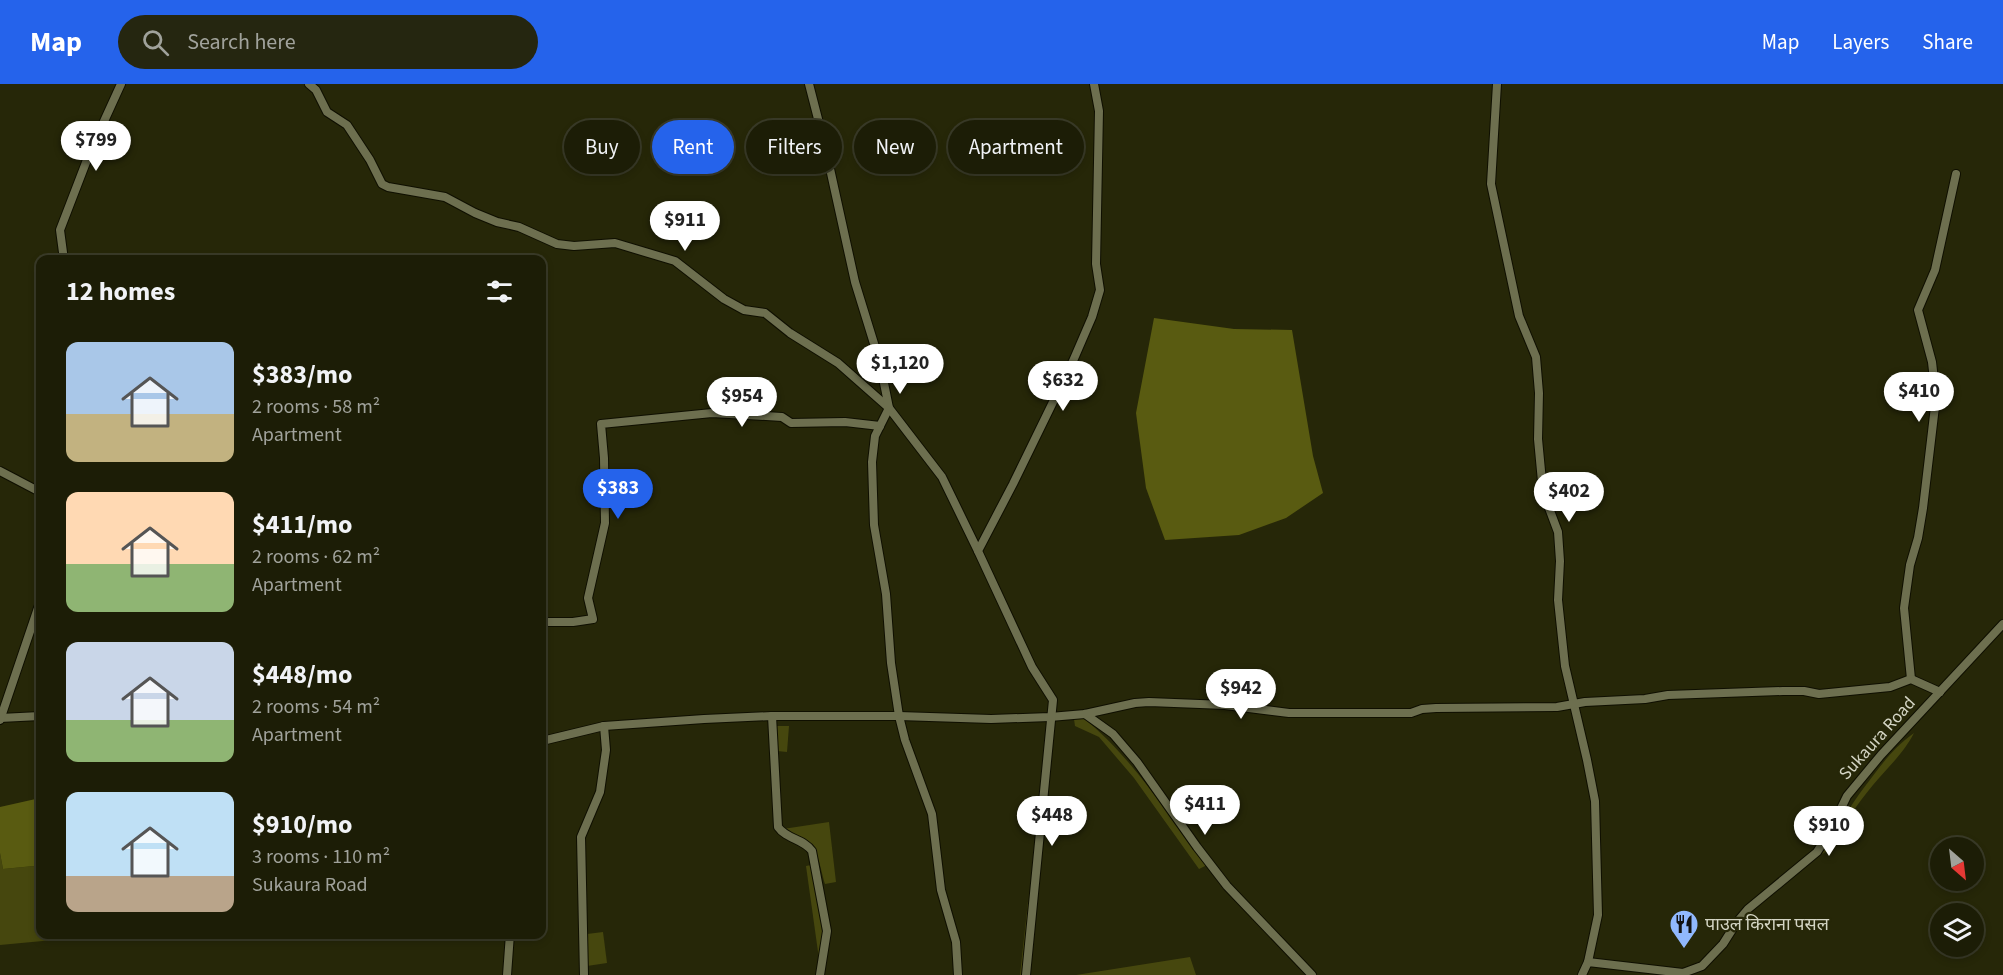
<!DOCTYPE html>
<html lang="en">
<head>
<meta charset="utf-8">
<style>
	:root { --surface:#1c1d06; --page:#252610; --text:#f1f3f6; --muted:#a0a29b; --line:#3a3b28; --accent:#2563eb }
	body { margin:0; font-family:"Source Sans 3","Noto Sans Devanagari",sans-serif; background:var(--page); color:var(--text); height:100vh; display:flex; flex-direction:column; font-size:22px; white-space:nowrap }
	* { box-sizing:border-box; margin:0 }
	p { font-size:20px; color:var(--muted) }
	.icon { flex:none; width:33px; height:33px; fill:none; stroke:currentColor; stroke-width:2; stroke-linecap:round; stroke-linejoin:round }
	.map { position:relative; flex:1; overflow:hidden }
	.sheet { position:absolute; left:36px; top:171px; width:510px; height:684px; display:flex; flex-direction:column; background:var(--surface); border-radius:12px; box-shadow:0 3px 9px #0003,0 0 0 2px var(--line) }
	.sheet>* { flex:none }
	.banner { position:absolute; left:564px; top:36px; width:570px; height:54px; display:flex; gap:12px }
	.needle { width:39px; rotate:152deg }
	.buttons { position:absolute; left:1930px; top:753px; display:grid; gap:12px }
	.buttons a { display:grid; place-items:center; width:54px; height:54px; border-radius:50%; background:var(--surface); box-shadow:0 3px 9px #0003,0 0 0 2px var(--line); font-size:30px }
	.price { position:absolute; translate:-50% -51px; padding:0 14px; border-radius:21px; background:#fff; color:#222; font-size:20px; line-height:39px; filter:drop-shadow(0 2px 3px #0008) }
	.price::after { content:''; position:absolute; left:50%; top:36px; width:18px; height:14px; margin-left:-9px; background:inherit; clip-path:polygon(0 0,100% 0,50% 100%) }
	.price.on { background:var(--accent); color:#fff }
	ul { padding:0; list-style:none }
	li { display:flex; align-items:center; gap:18px; height:150px; padding:0 30px }
	li span { display:grid; place-items:center; flex:none; width:168px; height:120px; border-radius:12px; color:#555 }
	li>.icon { margin-inline-start:auto }
	span .icon { width:72px; height:72px; fill:#fffc; stroke-width:1 }
	li b { font-size:26px }
	h2 { display:flex; justify-content:space-between; align-items:center; height:72px; padding:0 30px; font-size:26px }
	.tag { padding:0 21px; border-radius:27px; background:var(--surface); box-shadow:0 3px 9px #0003,0 0 0 2px var(--line); font-size:21px; line-height:54px }
	.tag.on { background:var(--accent); color:#fff }
	header { display:flex; align-items:center; gap:36px; box-sizing:border-box; height:84px; padding:0 30px; background:var(--accent); color:#fff }
	header strong { font-size:28px }
	nav { display:flex; gap:33px; margin-inline-start:auto; font-size:21px }
	.search { width:420px; height:54px; background:var(--page); display:flex; align-items:center; gap:15px; box-sizing:border-box; padding:0 21px; border-radius:33px; color:var(--muted); font-size:22px }
	.map>svg:first-child { display:block }
	.green { fill:#46470e }
	.forest { fill:#595b11 }
	.lines { fill:none; stroke-linecap:round; stroke-linejoin:round }
	.minor-casing { stroke:#0f0f00; stroke-width:10 }
	.minor { stroke:#6d6f4f; stroke-width:8 }
	.labels { text-anchor:middle; stroke-width:4.5; stroke-linejoin:round; paint-order:stroke }
	.street-label { font-size:18px; fill:#d4d5c4; stroke:#262708 }
	.poi-label { font-size:18px; fill:#d4d5c4; stroke:#262708; text-anchor:start }
</style>
</head>
<body>
<header>
<strong>Map</strong>
<div class="search"><svg class="icon" aria-label="search" viewBox="0 0 24 24"><circle cx="10" cy="10" r="6"/><path d="M15 15l6 6"/></svg>Search here</div>
<nav><a>Map</a><a>Layers</a><a>Share</a></nav>
</header>
<div class="map">
<svg width="2003" height="891" viewBox="0 0 2003 891">
	<rect width="100%" height="100%" fill="#262708"/>
	<!-- green -->
	<g class="green">
		<path d="M1082 633C1133 673 1167 731 1207 781L1199 785 1134 694 1099 653 1075 642 1074 635Z"/>
		<polygon points="774,642 789,642 787,668 777,667"/>
		<path d="M1914 649C1904 669 1887 684 1873 701 1856 721 1842 744 1828 767L1822 770C1833 748 1846 729 1860 709 1877 687 1891 665 1914 649Z"/>
		<path d="M829 738 836 798 825 800C815 762 819 762 783 745Z"/>
		<polygon points="0,769 3,785 34,782 40,829 40,850 63,851 64,855 0,861"/>
		<polygon points="811,781 825,847 820,882 806,782"/>
		<polygon points="1029,808 1023,891 1020,891"/>
		<polygon points="603,848 607,879 587,882 587,850"/>
		<polygon points="1190,873 1196,891 1076,891"/>
	</g>
	<!-- forest -->
	<g class="forest">
		<polygon points="1154,234 1234,245 1292,246 1313,372 1323,409 1286,434 1239,451 1165,456 1146,404 1136,329"/>
		<polygon points="40,714 40,829 34,782 3,785 0,769 0,723"/>
	</g>
	<g class="lines">
		<!-- minor casing -->
		<g class="minor-casing">
			<g id="minor">
				<polyline points="309,0 316,6 327,28 347,41 370,76 382,100 388,103 445,113 475,129 497,138 519,143 557,160 574,162 615,159 675,177 724,215 744,226 765,229 790,249 838,279 889,324 942,393 978,467"/>
				<polyline points="809,0 825,62 855,198 880,279 889,324 875,352 872,378 874,441 886,510 891,579 899,632 905,656 932,730 941,806 956,858 958,891"/>
				<polyline points="1497,0 1491,100 1519,232 1536,273 1539,309 1538,355 1543,408 1558,448 1560,477 1558,516 1565,582 1587,676 1595,717 1598,831 1588,878"/>
				<polyline points="64,176 60,146 90,68 121,0"/>
				<polyline points="0,387 40,408"/>
				<polyline points="542,538 573,538 593,535 588,514 605,439 604,374 601,340 712,329 782,333 791,339 845,338 880,342"/>
				<polyline points="1911,595 1904,524 1910,481 1918,454 1923,424 1936,314 1932,278 1918,226 1935,186 1956,90"/>
				<polyline points="1085,630 1113,650 1137,678 1197,763 1227,802 1312,891"/>
				<path d="M772 632 778 743C786 755 804 755 812 767L827 847 820 891"/>
				<polyline points="0,634 40,632"/>
				<polyline points="0,636 40,518"/>
				<polyline points="542,657 604,642 704,635 772,632 899,632 991,635 1050,633 1085,630 1135,619 1149,618 1225,621 1289,629 1411,629 1422,625 1436,624 1557,623 1585,618 1645,615 1668,611 1783,607 1804,607 1819,610 1890,603 1911,595 1940,608"/>
				<polyline points="507,891 510,850"/>
				<polyline points="584,891 581,753 600,708 606,666 604,642"/>
				<polyline points="1026,891 1053,616 1032,583 978,467 1013,400 1073,277 1092,233 1100,206 1096,180 1099,27 1094,0"/>
				<polyline points="1582,891 1588,878 1683,889 1702,882 1723,860 1737,838 1748,825 1817,768 1828,751 1847,712 1881,671 2003,540"/>
			</g>
		</g>
		<!-- minor -->
		<use href="#minor" class="minor"/>
	</g>
	<!-- icons -->
	<defs>
		<g id="restaurant-pin" transform="scale(1.5)"><path d="M0 17L-7.5 6A9.5 9.5 0 1 1 7.5 6Z" fill="#90b8fd" stroke="#262708"/><path d="M-5-6h1v4h1v-4h1v4h1v-4h1v5L-1.5 .5V6h-2V.5L-5-1ZM5-6V6H3V1.5H1.5Q1.5-4 5-6Z" fill="#111"/></g>
	</defs>
	<g fill-rule="evenodd">
		<use href="#restaurant-pin" x="1684" y="840"/>
	</g>
	<g class="labels">
		<!-- street labels -->
		<g class="street-label">
			<text transform="translate(1877 654) rotate(-48)" y="6">Sukaura Road</text>
		</g>
		<!-- poi labels -->
		<g class="poi-label">
			<text x="1705" y="846">पाउल किराना पसल</text>
		</g>
	</g>
</svg>
<div class="buttons">
<a><svg class="needle" viewBox="-14 -14 28 28"><path d="M0-13l5 13h-10z" fill="#e53935"/><path d="M0 13l5-13h-10z" fill="#a0a29b"/></svg></a>
<a><svg class="icon" aria-label="layers" viewBox="0 0 24 24"><path d="M12 4l9 5-9 5-9-5zM3 14l9 5 9-5"/></svg></a>
</div>
<b class="price" style="left:96px;top:88px">$799</b>
<b class="price" style="left:685px;top:168px">$911</b>
<b class="price" style="left:900px;top:311px">$1,120</b>
<b class="price" style="left:1063px;top:328px">$632</b>
<b class="price" style="left:1919px;top:339px">$410</b>
<b class="price" style="left:742px;top:344px">$954</b>
<b class="price on" style="left:618px;top:436px">$383</b>
<b class="price" style="left:1569px;top:439px">$402</b>
<b class="price" style="left:1241px;top:636px">$942</b>
<b class="price" style="left:1205px;top:752px">$411</b>
<b class="price" style="left:1052px;top:763px">$448</b>
<b class="price" style="left:1829px;top:773px">$910</b>
<div class="banner">
<a class="tag">Buy</a>
<a class="tag on">Rent</a>
<a class="tag">Filters</a>
<a class="tag">New</a>
<a class="tag">Apartment</a>
</div>
<section class="sheet">
<h2>12 homes<svg class="icon" aria-label="filters" viewBox="0 0 24 24"><path d="M4 7h16M4 17h16"/><circle cx="9" cy="7" r="2"/><circle cx="15" cy="17" r="2"/></svg></h2>
<ul>
<li><span style="background:linear-gradient(#a9c7e8 60%,#c2b280 0)"><svg class="icon" aria-label="home" viewBox="0 0 24 24"><path d="M3 11l9-7 9 7M6 9v11h12V9"/></svg></span><div><b>$383/mo</b><p>2 rooms · 58 m²</p><p>Apartment</p></div></li>
<li><span style="background:linear-gradient(#ffd9b3 60%,#8fb573 0)"><svg class="icon" aria-label="home" viewBox="0 0 24 24"><path d="M3 11l9-7 9 7M6 9v11h12V9"/></svg></span><div><b>$411/mo</b><p>2 rooms · 62 m²</p><p>Apartment</p></div></li>
<li><span style="background:linear-gradient(#c9d6e8 65%,#8fb573 0)"><svg class="icon" aria-label="home" viewBox="0 0 24 24"><path d="M3 11l9-7 9 7M6 9v11h12V9"/></svg></span><div><b>$448/mo</b><p>2 rooms · 54 m²</p><p>Apartment</p></div></li>
<li><span style="background:linear-gradient(#bfe0f5 70%,#b9a48a 0)"><svg class="icon" aria-label="home" viewBox="0 0 24 24"><path d="M3 11l9-7 9 7M6 9v11h12V9"/></svg></span><div><b>$910/mo</b><p>3 rooms · 110 m²</p><p>Sukaura Road</p></div></li>
</ul>
</section>
</div>
</body>
</html>
